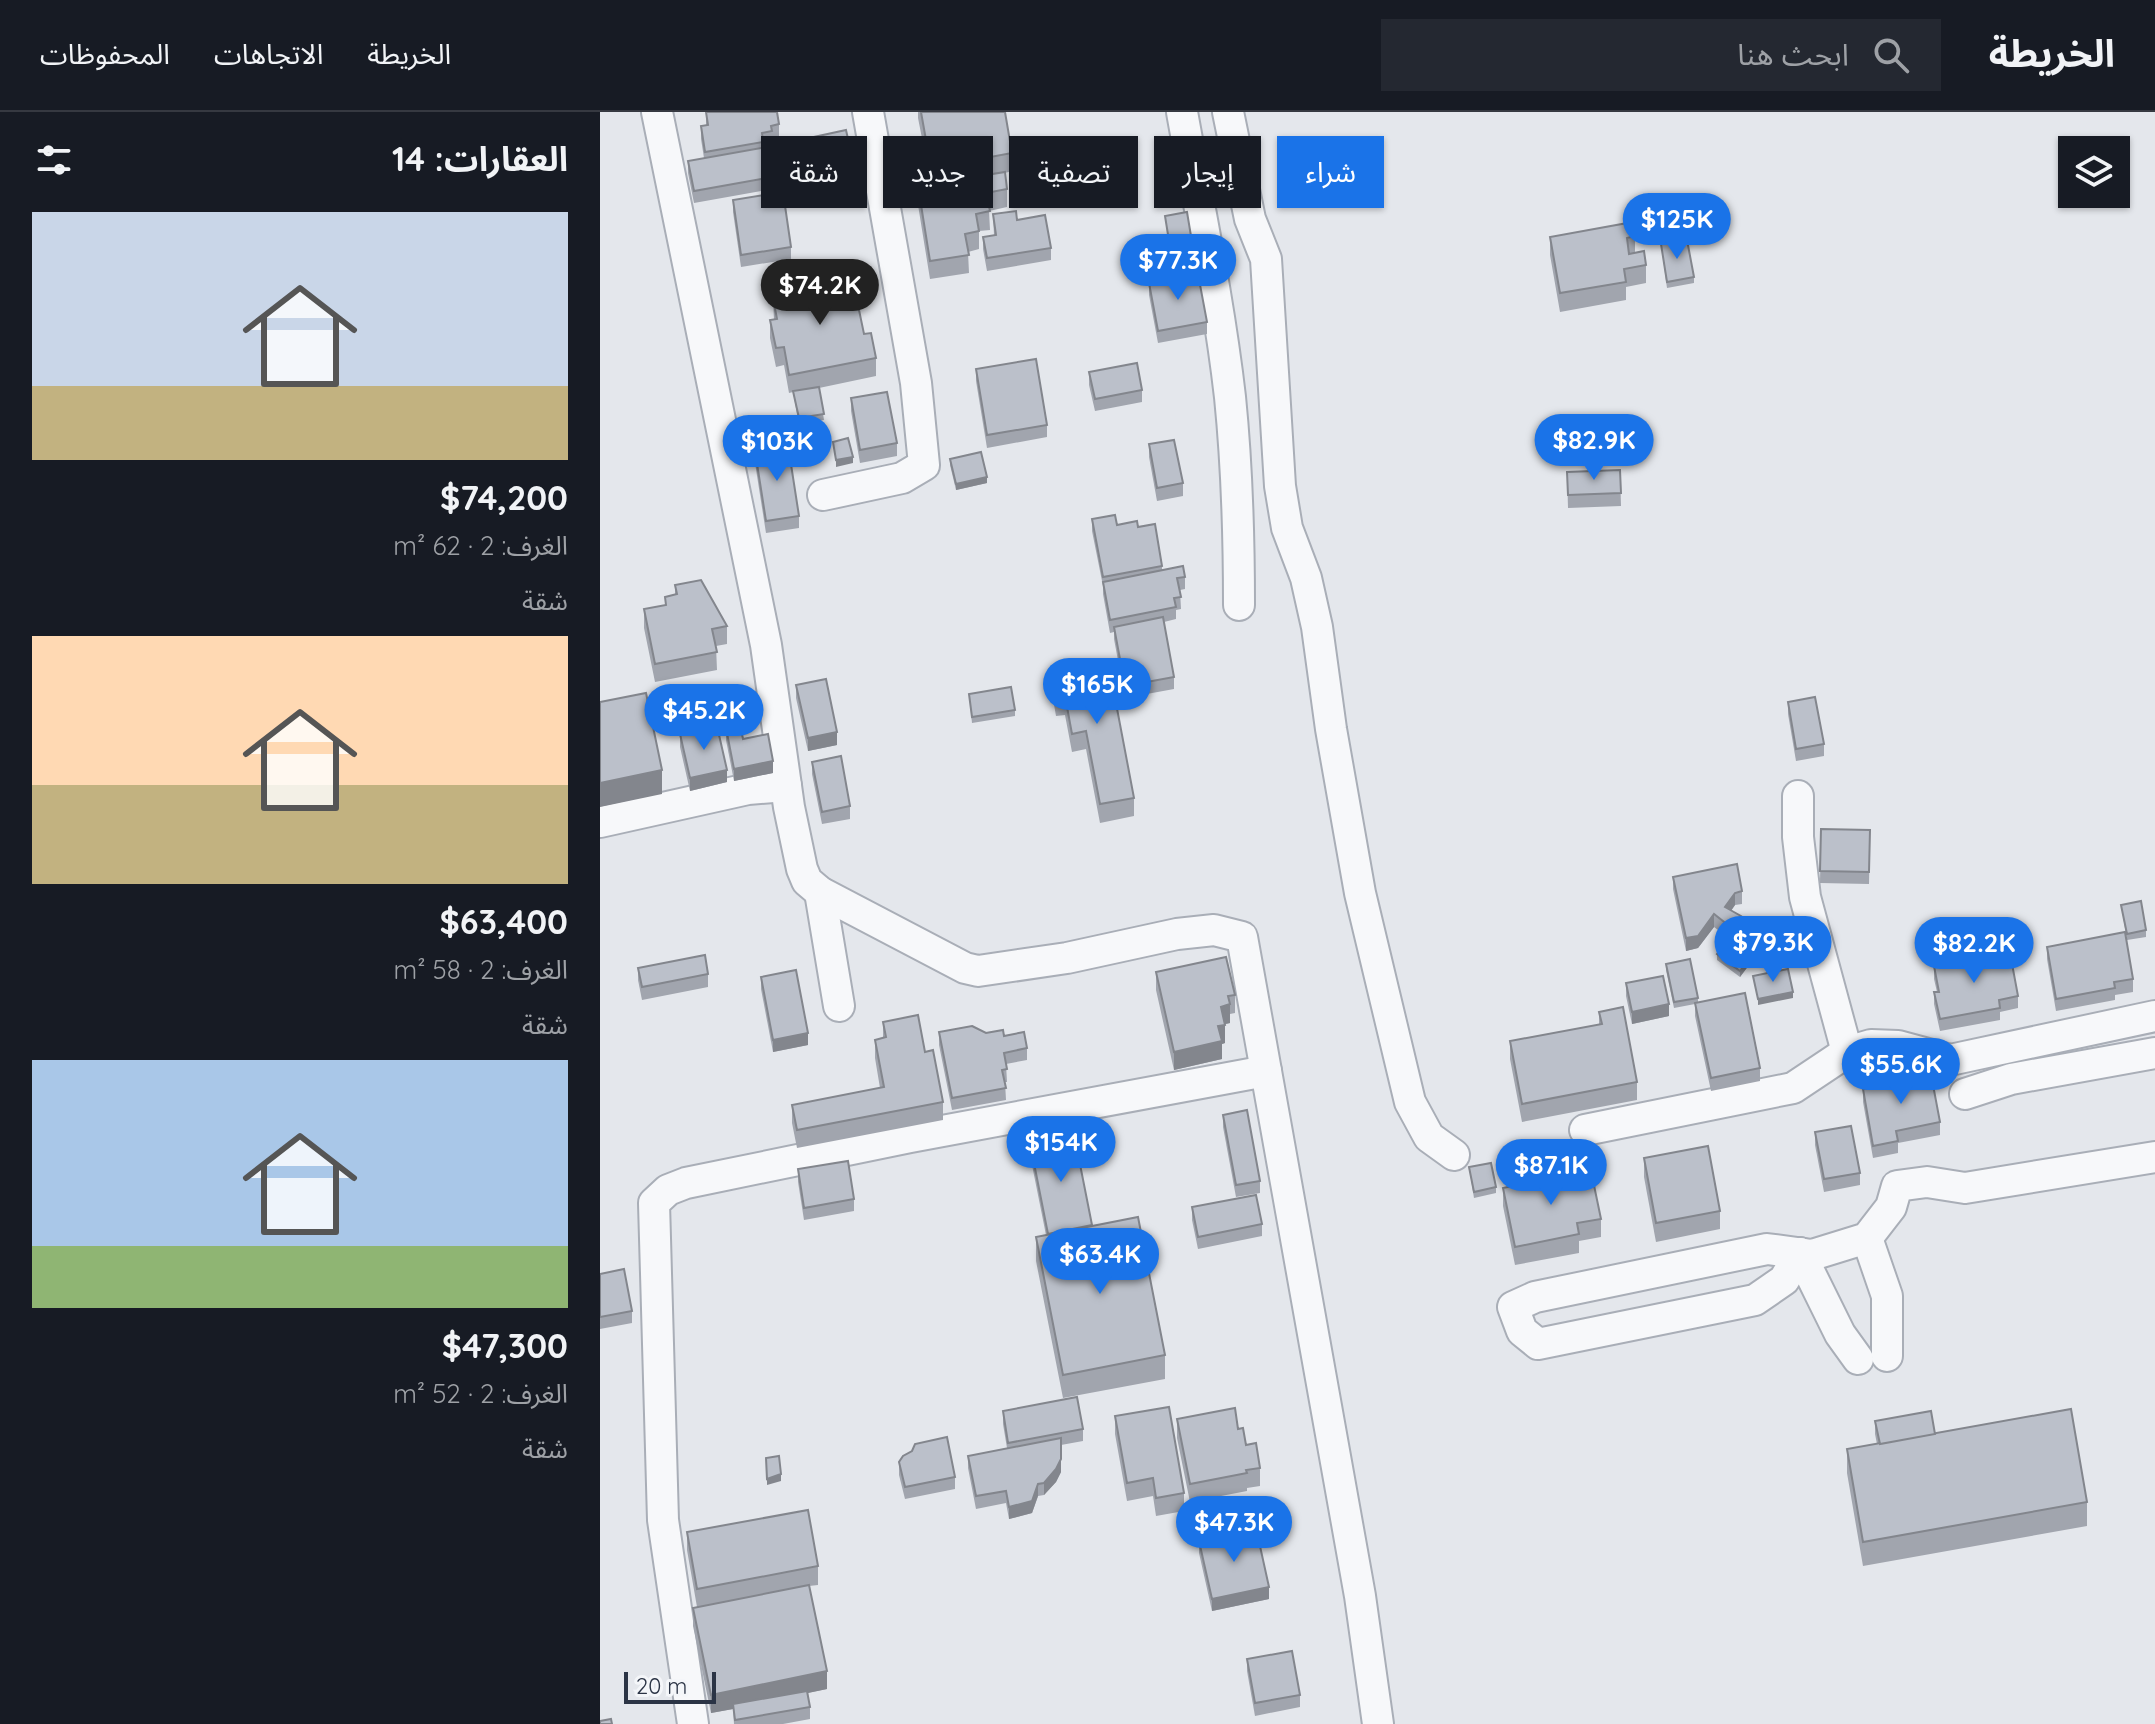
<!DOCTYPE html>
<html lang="ar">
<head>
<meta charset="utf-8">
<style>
	:root { --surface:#171b24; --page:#242831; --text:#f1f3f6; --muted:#9ea1a6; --line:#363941; --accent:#1a73e8 }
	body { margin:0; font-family:Quicksand,"Noto Sans Arabic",sans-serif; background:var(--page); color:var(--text); direction:rtl; height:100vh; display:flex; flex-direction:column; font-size:30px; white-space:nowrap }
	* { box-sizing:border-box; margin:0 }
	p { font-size:26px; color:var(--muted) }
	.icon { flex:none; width:44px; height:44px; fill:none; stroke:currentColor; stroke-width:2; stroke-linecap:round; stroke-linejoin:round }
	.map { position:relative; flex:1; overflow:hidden; direction:ltr }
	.drawer { display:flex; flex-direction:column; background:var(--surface); width:600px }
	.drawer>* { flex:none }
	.hud { position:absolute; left:24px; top:24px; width:760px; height:72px; direction:rtl; display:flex; gap:16px }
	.buttons { position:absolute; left:1458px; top:24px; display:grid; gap:16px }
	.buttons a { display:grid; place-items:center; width:72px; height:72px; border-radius:0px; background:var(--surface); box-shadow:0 2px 6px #0004; font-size:40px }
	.scale { position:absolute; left:24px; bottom:20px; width:92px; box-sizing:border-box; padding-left:8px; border:4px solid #2b3445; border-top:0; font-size:22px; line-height:28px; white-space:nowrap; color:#2b3445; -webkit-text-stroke:6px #f4f6f9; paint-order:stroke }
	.price { position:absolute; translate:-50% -68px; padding:0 18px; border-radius:28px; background:var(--accent); color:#fff; font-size:26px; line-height:52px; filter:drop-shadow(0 2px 4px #0008) }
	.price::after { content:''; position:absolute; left:50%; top:48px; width:24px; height:18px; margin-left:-12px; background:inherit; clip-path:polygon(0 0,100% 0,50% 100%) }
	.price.on { background:#222; color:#fff }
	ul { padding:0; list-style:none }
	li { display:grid; align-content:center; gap:16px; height:424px; padding:0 32px }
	li span { display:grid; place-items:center; height:248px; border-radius:0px; color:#555 }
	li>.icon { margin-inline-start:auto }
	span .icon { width:144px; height:144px; fill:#fffc; stroke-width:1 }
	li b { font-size:34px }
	h2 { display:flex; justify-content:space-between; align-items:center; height:96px; padding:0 32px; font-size:34px }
	.pill { padding:0 28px; border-radius:0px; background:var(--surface); box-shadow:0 2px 6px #0004; font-size:28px; line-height:72px }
	.pill.on { background:var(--accent); color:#fff }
	header { display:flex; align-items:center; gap:48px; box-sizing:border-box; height:112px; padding:0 40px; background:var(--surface); border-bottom:2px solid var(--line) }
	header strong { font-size:38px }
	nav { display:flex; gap:44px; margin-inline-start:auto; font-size:28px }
	.search { width:560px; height:72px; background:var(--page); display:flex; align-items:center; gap:20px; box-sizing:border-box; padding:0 28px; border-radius:0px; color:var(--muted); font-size:30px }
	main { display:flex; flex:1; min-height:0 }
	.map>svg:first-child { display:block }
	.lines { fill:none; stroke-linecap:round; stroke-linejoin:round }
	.minor-casing { stroke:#a9aeb7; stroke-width:34 }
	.minor { stroke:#f7f8fa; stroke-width:30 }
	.wall { fill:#a1a5ae }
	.shaded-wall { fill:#83868d }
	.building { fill:#bbc0ca; stroke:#83868d; stroke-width:2 }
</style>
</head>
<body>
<header>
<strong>الخريطة</strong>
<div class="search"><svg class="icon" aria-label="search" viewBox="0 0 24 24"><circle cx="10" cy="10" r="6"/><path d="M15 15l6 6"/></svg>ابحث هنا</div>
<nav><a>الخريطة</a><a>الاتجاهات</a><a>المحفوظات</a></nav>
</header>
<main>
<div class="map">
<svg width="1555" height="1612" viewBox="0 0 1555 1612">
	<rect width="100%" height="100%" fill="#e4e7ec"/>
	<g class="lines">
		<!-- minor casing -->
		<g class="minor-casing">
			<g id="minor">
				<polyline points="57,0 166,533 189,695 202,757 207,769 220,780 365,856 378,859 467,846 577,822 614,818 642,825 760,1484 778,1612"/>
				<path d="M582 0C599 95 619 189 630 285 637 354 639 423 639 493"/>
				<polyline points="628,0 650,107 666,147 680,374 687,416 706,466 717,515 731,617 760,781 810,990 829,1025 854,1043"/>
				<polyline points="223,383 302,366 324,353 316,271 268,0"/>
				<polyline points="1198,684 1198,725 1205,785 1247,940"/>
				<polyline points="0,710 148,677 186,674"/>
				<polyline points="220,780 239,894"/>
				<polyline points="1365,982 1411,967 1555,941"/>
				<polyline points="985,1018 1193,976 1247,940 1271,933 1298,934 1350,948 1555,904"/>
				<polyline points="1267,1126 1287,1184 1287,1244"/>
				<polyline points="1200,1141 1184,1168 1155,1188 938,1232 922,1219 913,1195 935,1185 1167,1137 1212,1143 1267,1126 1291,1095 1297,1074 1327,1070 1365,1076 1555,1045"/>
				<polyline points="1200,1141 1240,1222 1258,1247"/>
				<polyline points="93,1612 63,1408 54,1091 68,1078 86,1071 310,1025 666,959"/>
			</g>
		</g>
		<!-- minor -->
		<use href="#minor" class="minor"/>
	</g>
	<!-- wall -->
	<g class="wall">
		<polygon points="106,0 179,12 179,25 172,26 172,32 163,33 163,36 183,63 183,75 94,91 88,61 88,49 104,46 101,27 101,14 106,13"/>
		<polygon points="318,0 405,0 412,41 412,59 405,61 407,77 407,95 389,99 390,118 379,119 379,137 368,140 369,161 330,167 318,93 318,74 331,72 318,6"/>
		<polygon points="186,31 256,75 196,88 186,43"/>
		<polygon points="133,88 191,135 191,147 141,155 133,100"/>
		<polygon points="393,102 417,108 451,136 451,148 387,159 383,137 383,125 394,123"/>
		<polygon points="565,104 592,130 592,137 570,141"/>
		<polygon points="1035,124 1035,141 1046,153 1046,171 1026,175 1026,188 960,200 950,143 950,125"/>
		<polygon points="1061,132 1094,165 1094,171 1067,176"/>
		<polygon points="549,171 607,210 607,222 558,231 549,183"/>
		<polygon points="182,173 222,173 239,177 276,246 276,264 219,276 224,308 199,313 193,280 189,281 184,253 176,255 170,226 170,208 174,208 173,186 182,184"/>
		<polygon points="376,257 447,313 447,325 387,336 376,269"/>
		<polygon points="489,260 542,278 542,290 495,299 489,273"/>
		<polygon points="251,286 297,331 297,344 260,351 251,299"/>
		<polygon points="549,332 583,371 583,384 557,389 549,345"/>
		<polygon points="155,339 199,404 199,416 166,421 155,351"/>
		<polygon points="350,347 387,371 356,378 350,353"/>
		<polygon points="1020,358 1021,394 968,396 967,360"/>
		<polygon points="492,407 517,413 538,415 562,454 562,458 585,465 585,477 580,478 581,497 576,498 576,507 564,510 574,565 574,577 525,586 514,527 514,520 510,521 503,482 503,474 492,419"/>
		<polygon points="75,473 127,514 127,532 116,534 117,558 55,570 44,516 44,497 65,494 65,485 75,483"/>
		<polygon points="451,557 500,567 534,686 534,704 500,711 486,637 472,640 465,603 456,604 451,575"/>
		<polygon points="196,573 237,633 208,639 196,586"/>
		<polygon points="369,582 415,598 415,604 372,611"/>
		<polygon points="1188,590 1224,632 1224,644 1196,649 1188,602"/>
		<polygon points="126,616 143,627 173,661 134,669 126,628"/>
		<polygon points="80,622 127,670 90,679 80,635"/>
		<polygon points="212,650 250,694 250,707 222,712 212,662"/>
		<polygon points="1221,717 1270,718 1269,772 1220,771"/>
		<polygon points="1073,765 1142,779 1142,792 1135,793 1131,799 1141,817 1133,829 1114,815 1098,836 1086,839 1073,777"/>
		<polygon points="1521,793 1546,818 1546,825 1527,828"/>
		<polygon points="1447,835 1533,867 1533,880 1515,883 1515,888 1456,899 1447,847"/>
		<polygon points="1117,842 1149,853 1140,865 1117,848"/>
		<polygon points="1066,852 1098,886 1098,891 1160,956 1160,969 1111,979 1095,904 1095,892 1074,896 1066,858"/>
		<polygon points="1334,854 1418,884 1418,896 1400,900 1400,908 1340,919 1334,892 1334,880 1337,880 1334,867"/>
		<polygon points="38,856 108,862 108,875 42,888 38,868"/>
		<polygon points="556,860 635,883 635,901 630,902 630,911 625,912 625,931 622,932 622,947 574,958 556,878"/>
		<polygon points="161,865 208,933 173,940 161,877"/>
		<polygon points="1026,871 1069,904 1032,912 1026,884"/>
		<polygon points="999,900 1037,970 1037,988 922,1010 910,947 910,929 999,913"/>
		<polygon points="283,910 325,940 343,990 343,1008 197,1036 192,1011 192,993 280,976 275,946 275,928 283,926"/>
		<polygon points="339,920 386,921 404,924 427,936 427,948 406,952 407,970 405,970 406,988 352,998 339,933"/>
		<polygon points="1284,966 1340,1010 1340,1023 1298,1031 1298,1041 1273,1046 1263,990 1263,977 1284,973"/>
		<polygon points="623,1003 660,1069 660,1081 636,1085 623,1015"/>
		<polygon points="1215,1020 1260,1061 1260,1073 1224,1080 1215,1033"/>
		<polygon points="430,1031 492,1114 565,1243 565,1267 463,1286 436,1149 436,1125 446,1123 430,1043"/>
		<polygon points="1044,1046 1120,1099 1120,1117 1056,1130 1044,1065"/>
		<polygon points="869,1055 896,1075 896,1081 874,1086"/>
		<polygon points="198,1057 254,1087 254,1099 204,1108 198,1070"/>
		<polygon points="972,1062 1001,1107 1001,1125 979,1129 979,1141 915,1153 903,1094 903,1076"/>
		<polygon points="592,1095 662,1112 662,1124 598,1137 592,1108"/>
		<polygon points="0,1162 32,1199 32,1211 0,1217"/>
		<polygon points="403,1299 483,1317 483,1329 461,1333 461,1360 456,1370 444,1383 438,1384 432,1401 409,1407 406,1391 376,1397 368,1356 368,1344 407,1336 403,1312"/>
		<polygon points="515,1304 584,1381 584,1399 556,1404 553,1384 527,1389 515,1322"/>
		<polygon points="577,1307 638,1317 646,1333 660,1356 660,1374 647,1376 647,1379 590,1390 577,1326"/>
		<polygon points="1275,1309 1335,1322 1487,1390 1487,1414 1263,1454 1247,1361 1247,1337 1277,1332 1275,1322"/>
		<polygon points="299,1350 355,1365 355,1377 305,1387 299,1363"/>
		<polygon points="87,1420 218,1454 218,1473 209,1474 227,1577 207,1581 210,1595 210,1607 183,1612 134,1612 133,1597 111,1601 93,1514 93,1496 97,1495 87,1438"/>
		<polygon points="599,1429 669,1487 612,1499 599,1441"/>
		<polygon points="647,1547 700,1583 700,1595 655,1604 647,1559"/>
	</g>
	<!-- shaded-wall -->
	<g class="shaded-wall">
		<polygon points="376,57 376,75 350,80 350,62"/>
		<polygon points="256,63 256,75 196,88 196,76"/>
		<polygon points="253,345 253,351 236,355 236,348"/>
		<polygon points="387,365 387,371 356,378 356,372"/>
		<polygon points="237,620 237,633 208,639 208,626"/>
		<polygon points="173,649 173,661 134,669 134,657"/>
		<polygon points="62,658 62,682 0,695 0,671"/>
		<polygon points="127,658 127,670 90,679 90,666"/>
		<polygon points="1135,781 1135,793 1125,807 1125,795"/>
		<polygon points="1114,802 1114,815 1098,836 1086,839 1086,826"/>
		<polygon points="1141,804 1141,817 1133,829 1133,817"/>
		<polygon points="1149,847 1149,853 1140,865 1140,859"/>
		<polygon points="1193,880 1193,886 1158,893 1158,887"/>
		<polygon points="630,892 630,911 621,913 621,895"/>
		<polygon points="1069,892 1069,904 1032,912 1032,900"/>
		<polygon points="625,913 625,931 622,932 622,947 574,958 574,940 618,914"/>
		<polygon points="208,921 208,933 173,940 173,928"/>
		<polygon points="461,1347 461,1360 456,1370 444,1383 444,1371"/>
		<polygon points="181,1362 181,1369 167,1373 167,1367"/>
		<polygon points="438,1372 438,1384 432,1401 409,1407 409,1395"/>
		<polygon points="669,1475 669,1487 612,1499 612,1487"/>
		<polygon points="227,1559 227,1577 133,1597 133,1592 133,1597 111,1601 111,1583"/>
	</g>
	<!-- building -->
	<g class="building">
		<polygon points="106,0 177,0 179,12 171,14 172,19 162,21 163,30 105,40 101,14 108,13"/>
		<polygon points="321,0 405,0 412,41 374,48 376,57 350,62 347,53 331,56"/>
		<polygon points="246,18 256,63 196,76 186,31"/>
		<polygon points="178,33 183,63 94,79 88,49"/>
		<polygon points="405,60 407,77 386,81 390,99 376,102 379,119 365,122 369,143 330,149 318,74"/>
		<polygon points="183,80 191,135 141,143 133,88"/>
		<polygon points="416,99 417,108 445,103 451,136 387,146 383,125 396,123 393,102"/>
		<polygon points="587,100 592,130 570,135 565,104"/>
		<polygon points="1033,110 1035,124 1027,126 1029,142 1044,139 1046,153 1024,157 1026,170 960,181 950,125"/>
		<polygon points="1087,128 1094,165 1067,170 1061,132"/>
		<polygon points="598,162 607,210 558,219 549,171"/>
		<polygon points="221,166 222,173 238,170 239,177 254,174 264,222 271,221 276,246 189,263 184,235 176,236 170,208 177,207 173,186 184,184 182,173"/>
		<polygon points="436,247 447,313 387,323 376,257"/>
		<polygon points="537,251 542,278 495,287 489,260"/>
		<polygon points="219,275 224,302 199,306 193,279"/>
		<polygon points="287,280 297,331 260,338 251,286"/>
		<polygon points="248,326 253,345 236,348 233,330"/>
		<polygon points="574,328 583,371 557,376 549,332"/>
		<polygon points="188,333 199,404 166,409 155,339"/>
		<polygon points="381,340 387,365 356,372 350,347"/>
		<polygon points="1020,358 1021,381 968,383 967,360"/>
		<polygon points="515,403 517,413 537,409 538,415 555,412 562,454 503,465 492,407"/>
		<polygon points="583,454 585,465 577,466 581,485 574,486 576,495 510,508 503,470"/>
		<polygon points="101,468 127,514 112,517 117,540 55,552 44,497 66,493 65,485 77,482 75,473"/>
		<polygon points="563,505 574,565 525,574 514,515"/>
		<polygon points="497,549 500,567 511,565 534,686 500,692 486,619 472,622 465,584 456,586 451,557"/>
		<polygon points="226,567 237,620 208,626 196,573"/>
		<polygon points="411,575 415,598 372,605 369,582"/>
		<polygon points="46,581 62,658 0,671 0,590"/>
		<polygon points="1215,585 1224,632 1196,637 1188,590"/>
		<polygon points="140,613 143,627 168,622 173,649 134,657 126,616"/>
		<polygon points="117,614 127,658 90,666 80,622"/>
		<polygon points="241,644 250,694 222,700 212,650"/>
		<polygon points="1221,717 1270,718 1269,760 1220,759"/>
		<polygon points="1137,752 1142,779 1135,781 1125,795 1141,804 1133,817 1114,802 1098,824 1086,826 1073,765"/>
		<polygon points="1541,789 1546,818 1527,822 1521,793"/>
		<polygon points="1525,820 1533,867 1514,870 1515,876 1456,887 1447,835"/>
		<polygon points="1126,830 1149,847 1140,859 1117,842"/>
		<polygon points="1410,841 1418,884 1399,888 1400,896 1340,907 1334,880 1339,880 1334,854"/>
		<polygon points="105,843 108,862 42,875 38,856"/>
		<polygon points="626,845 635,883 628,884 630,892 621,895 625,913 618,914 622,929 574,940 556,860"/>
		<polygon points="1090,847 1098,886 1074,890 1066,852"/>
		<polygon points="1188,857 1193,880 1158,887 1153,864"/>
		<polygon points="196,858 208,921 173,928 161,865"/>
		<polygon points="1063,864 1069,892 1032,900 1026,871"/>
		<polygon points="1145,881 1160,956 1111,966 1095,891"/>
		<polygon points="1023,895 1037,970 922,992 910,929 1002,912 999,900"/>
		<polygon points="318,903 325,940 333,938 343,990 197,1018 192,993 284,975 275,928 286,925 283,910"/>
		<polygon points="372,914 386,921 403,918 404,924 424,920 427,936 404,941 407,957 402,958 406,976 352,986 339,920"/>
		<polygon points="1330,957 1340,1010 1296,1019 1298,1029 1273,1034 1263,977 1285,973 1284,966"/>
		<polygon points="647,998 660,1069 636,1073 623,1003"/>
		<polygon points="1251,1014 1260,1061 1224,1067 1215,1020"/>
		<polygon points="474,1022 492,1113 448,1122 430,1031"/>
		<polygon points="1108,1034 1120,1099 1056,1111 1044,1046"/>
		<polygon points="248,1049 254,1087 204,1096 198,1057"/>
		<polygon points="891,1051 896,1075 874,1080 869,1055"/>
		<polygon points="971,1059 972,1062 991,1059 1001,1107 977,1111 979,1122 915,1135 903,1076 947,1067 946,1064"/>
		<polygon points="656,1083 662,1112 598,1125 592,1095"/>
		<polygon points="538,1105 565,1243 463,1263 436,1125"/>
		<polygon points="24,1157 32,1199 0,1205 0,1162"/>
		<polygon points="477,1285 483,1317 408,1331 403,1299"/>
		<polygon points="569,1295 584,1381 556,1386 553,1366 527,1371 515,1304"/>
		<polygon points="635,1296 638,1317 643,1316 646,1333 656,1331 660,1356 646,1358 647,1361 590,1372 577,1307"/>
		<polygon points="1471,1297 1487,1390 1263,1430 1247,1337"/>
		<polygon points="1331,1299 1335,1322 1280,1332 1275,1309"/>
		<polygon points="347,1325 355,1365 305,1375 299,1350 303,1344 312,1339 315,1332"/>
		<polygon points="461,1326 461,1347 456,1357 444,1371 438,1372 432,1389 409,1395 406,1379 376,1384 368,1344"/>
		<polygon points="179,1344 181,1362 167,1367 166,1346"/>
		<polygon points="208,1398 218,1454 97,1477 87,1420"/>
		<polygon points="656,1416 669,1475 612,1487 599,1429"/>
		<polygon points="209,1473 227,1559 111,1583 93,1496"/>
		<polygon points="692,1539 700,1583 655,1591 647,1547"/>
		<polygon points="207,1579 210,1595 135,1608 133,1592"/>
		<polygon points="11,1607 12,1612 0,1612 0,1609"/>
	</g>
</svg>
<div class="buttons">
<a><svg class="icon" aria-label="layers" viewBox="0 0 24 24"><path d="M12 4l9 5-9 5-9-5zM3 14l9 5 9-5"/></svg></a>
</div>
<div class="scale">20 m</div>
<b class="price" style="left:1077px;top:149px">$125K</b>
<b class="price" style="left:578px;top:190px">$77.3K</b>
<b class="price on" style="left:220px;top:215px">$74.2K</b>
<b class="price" style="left:994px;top:370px">$82.9K</b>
<b class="price" style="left:177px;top:371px">$103K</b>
<b class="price" style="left:497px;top:614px">$165K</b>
<b class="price" style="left:104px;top:640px">$45.2K</b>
<b class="price" style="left:1173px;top:872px">$79.3K</b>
<b class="price" style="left:1374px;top:873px">$82.2K</b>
<b class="price" style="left:1301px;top:994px">$55.6K</b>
<b class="price" style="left:461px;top:1072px">$154K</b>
<b class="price" style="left:951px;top:1095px">$87.1K</b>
<b class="price" style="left:500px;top:1184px">$63.4K</b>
<b class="price" style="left:634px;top:1452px">$47.3K</b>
<div class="hud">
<a class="pill on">شراء</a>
<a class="pill">إيجار</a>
<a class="pill">تصفية</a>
<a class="pill">جديد</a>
<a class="pill">شقة</a>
</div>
</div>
<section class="drawer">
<h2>العقارات: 14<svg class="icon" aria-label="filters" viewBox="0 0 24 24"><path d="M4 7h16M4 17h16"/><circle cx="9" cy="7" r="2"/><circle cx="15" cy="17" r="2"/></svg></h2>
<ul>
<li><span style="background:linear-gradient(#c9d6e8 70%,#c2b280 0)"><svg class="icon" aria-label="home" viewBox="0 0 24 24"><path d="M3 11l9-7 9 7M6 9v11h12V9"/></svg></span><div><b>$74,200</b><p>الغرف: 2 · 62 m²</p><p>شقة</p></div></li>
<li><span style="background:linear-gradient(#ffd9b3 60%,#c2b280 0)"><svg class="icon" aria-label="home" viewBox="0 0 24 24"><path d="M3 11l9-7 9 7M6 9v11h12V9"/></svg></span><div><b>$63,400</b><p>الغرف: 2 · 58 m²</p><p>شقة</p></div></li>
<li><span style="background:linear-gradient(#a9c7e8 75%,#8fb573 0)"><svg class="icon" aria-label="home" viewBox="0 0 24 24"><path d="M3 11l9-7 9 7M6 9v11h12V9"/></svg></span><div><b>$47,300</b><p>الغرف: 2 · 52 m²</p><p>شقة</p></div></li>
</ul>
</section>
</main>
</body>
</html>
